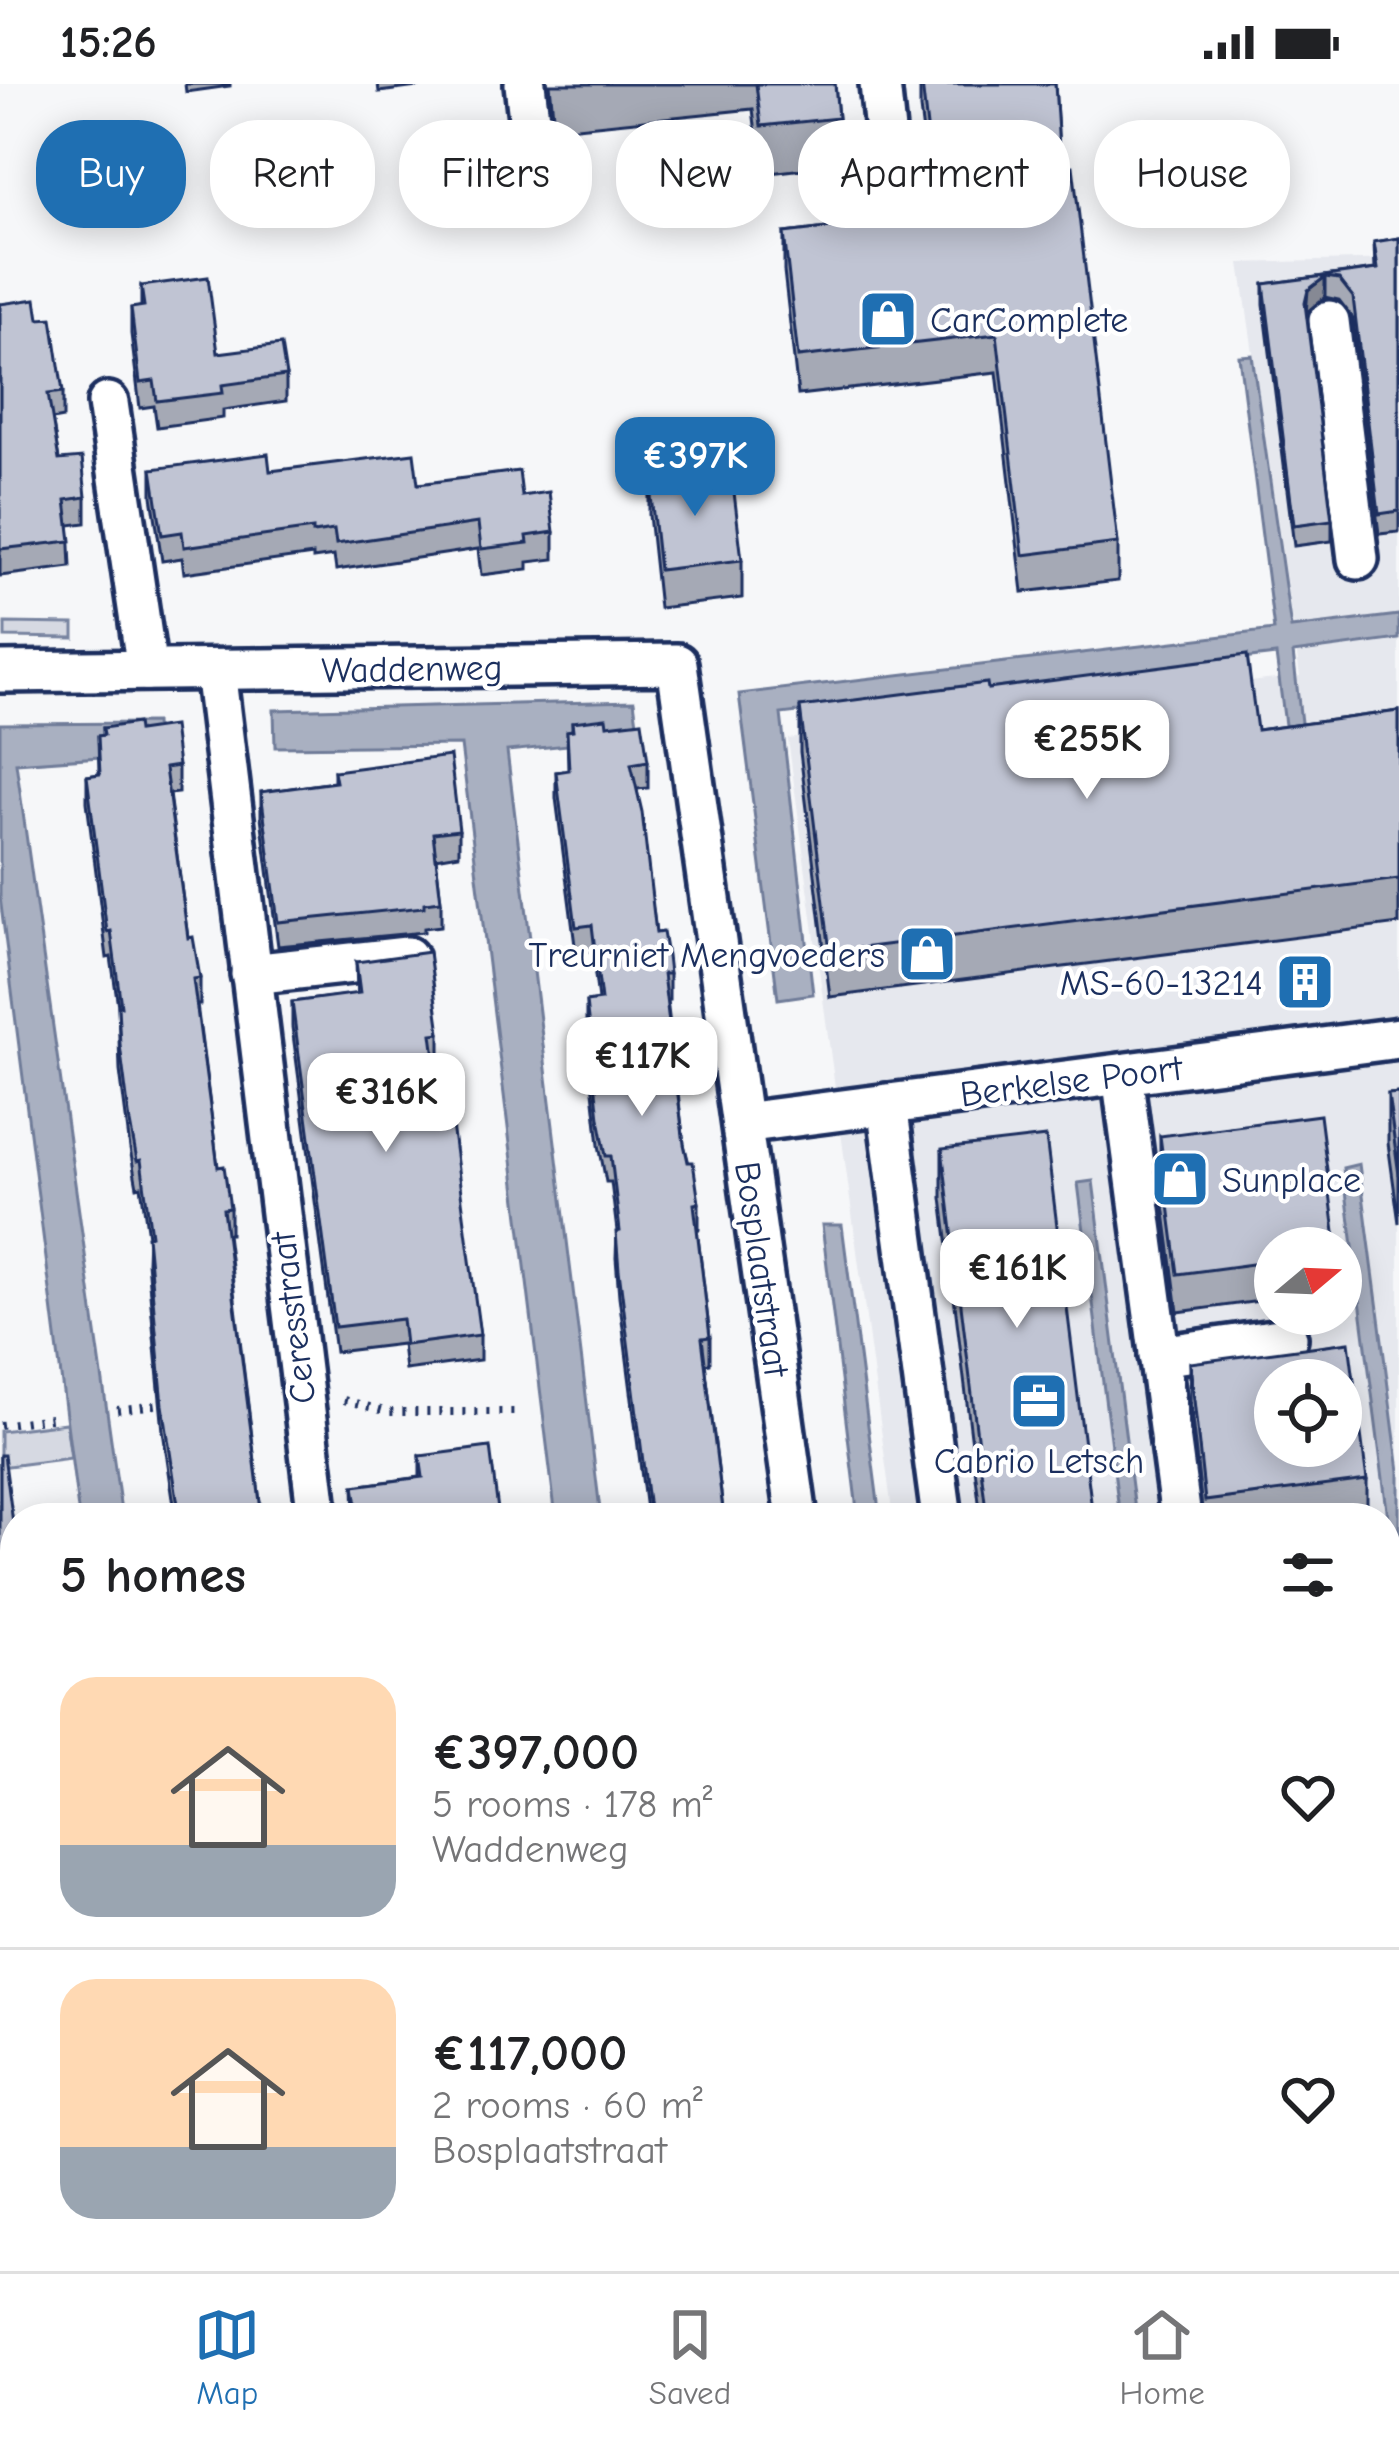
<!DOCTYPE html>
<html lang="en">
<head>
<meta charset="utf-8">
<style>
	:root { --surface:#fff; --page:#f2f2f2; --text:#202124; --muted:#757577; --line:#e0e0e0; --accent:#1f6fb2 }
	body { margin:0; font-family:"Comic Neue",sans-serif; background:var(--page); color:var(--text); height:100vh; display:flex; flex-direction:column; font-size:45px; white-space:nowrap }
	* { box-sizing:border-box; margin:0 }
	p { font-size:39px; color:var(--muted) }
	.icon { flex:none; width:66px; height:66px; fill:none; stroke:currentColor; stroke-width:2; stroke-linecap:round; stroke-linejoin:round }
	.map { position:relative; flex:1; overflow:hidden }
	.side { position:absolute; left:0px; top:1419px; width:1401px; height:768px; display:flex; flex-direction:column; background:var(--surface); border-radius:48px 48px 0 0; box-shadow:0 6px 30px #0003 }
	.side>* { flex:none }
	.top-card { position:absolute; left:36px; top:36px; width:1329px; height:108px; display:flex; gap:24px }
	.needle { width:78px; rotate:71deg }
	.fabs { position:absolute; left:1254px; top:1143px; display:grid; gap:24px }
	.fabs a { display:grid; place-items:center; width:108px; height:108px; border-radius:50%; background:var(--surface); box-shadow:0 6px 30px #0003; font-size:60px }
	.price { position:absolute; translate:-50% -102px; padding:0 27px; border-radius:24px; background:#fff; color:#222; font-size:39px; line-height:78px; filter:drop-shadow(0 3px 6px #0008) }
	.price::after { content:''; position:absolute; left:50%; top:72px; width:36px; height:27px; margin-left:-18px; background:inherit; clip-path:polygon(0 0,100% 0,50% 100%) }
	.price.current { background:var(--accent); color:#fff }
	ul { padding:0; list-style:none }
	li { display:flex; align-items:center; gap:36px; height:300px; padding:0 60px }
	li+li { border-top:3px solid var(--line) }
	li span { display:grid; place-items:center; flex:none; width:336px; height:240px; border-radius:36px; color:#555 }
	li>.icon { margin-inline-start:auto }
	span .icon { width:144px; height:144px; fill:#fffc; stroke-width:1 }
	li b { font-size:51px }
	h2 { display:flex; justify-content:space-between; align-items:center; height:144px; padding:0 60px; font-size:51px }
	.chip { padding:0 42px; border-radius:48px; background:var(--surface); box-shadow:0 6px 30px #0003; font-size:42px; line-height:108px }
	.chip.current { background:var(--accent); color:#fff }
	.status { display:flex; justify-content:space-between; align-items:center; height:84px; padding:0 60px; background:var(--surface); direction:ltr }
	.status svg { height:33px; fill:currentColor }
	.dock { display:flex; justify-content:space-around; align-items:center; height:168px; border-top:3px solid var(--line); background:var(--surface); font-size:33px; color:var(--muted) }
	.dock a { display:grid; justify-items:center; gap:6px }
	.dock .current { color:var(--accent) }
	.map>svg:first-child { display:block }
	.built { fill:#e6e8ee; fill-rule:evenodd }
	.green { fill:#d6d9e2; stroke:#7884a0; stroke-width:3 }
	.water { fill:#a9b0c1; stroke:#707c99; stroke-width:3 }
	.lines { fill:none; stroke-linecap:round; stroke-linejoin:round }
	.minor-casing { stroke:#1b2f5e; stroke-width:48 }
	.path { stroke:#1b2f5e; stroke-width:8; stroke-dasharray:3 9; stroke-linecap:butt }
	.minor { stroke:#fff; stroke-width:39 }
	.wall { fill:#a5a9b5; stroke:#1b2f5e; stroke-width:3 }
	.shaded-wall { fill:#868994; stroke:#1b2f5e; stroke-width:3 }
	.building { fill:#c0c4d3; stroke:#1b2f5e; stroke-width:3; fill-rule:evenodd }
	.labels { text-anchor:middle; stroke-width:9; stroke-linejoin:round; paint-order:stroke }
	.poi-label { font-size:36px; fill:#1b2f5e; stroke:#fff; text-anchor:start }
	.street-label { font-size:36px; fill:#1b2f5e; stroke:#fff }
</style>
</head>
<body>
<div class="status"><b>15:26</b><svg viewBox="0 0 49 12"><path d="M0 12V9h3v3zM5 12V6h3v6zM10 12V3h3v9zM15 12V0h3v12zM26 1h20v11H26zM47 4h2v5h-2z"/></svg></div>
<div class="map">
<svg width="1399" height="2187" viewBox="0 0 1399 2187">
	<rect width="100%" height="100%" fill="#f6f7f9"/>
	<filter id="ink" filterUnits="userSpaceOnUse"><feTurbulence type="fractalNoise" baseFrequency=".00833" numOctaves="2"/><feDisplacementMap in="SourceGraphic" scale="24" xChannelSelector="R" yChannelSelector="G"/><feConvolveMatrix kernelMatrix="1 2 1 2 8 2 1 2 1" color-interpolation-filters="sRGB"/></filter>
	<g filter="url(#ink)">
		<!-- built -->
		<path class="built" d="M1399 175V2187H994L992 2172H1386V1434H893L788 655 1300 592 1240 179ZM1275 1164H1341V1230H1275ZM1275 1296H1341V1362H1275Z"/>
		<!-- green -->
		<g class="green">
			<polygon points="5,539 74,540 74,554 5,553"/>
			<polygon points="66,1339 71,1374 0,1383 0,1347"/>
			<polygon points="0,2013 15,2017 15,2151 0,2147"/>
			<polygon points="102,2172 599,2172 669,2187 165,2187"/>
		</g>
		<!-- water -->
		<g class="water">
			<polygon points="1252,271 1291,544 1399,531 1399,555 1293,569 1325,847 1312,850 1276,571 781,630 813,910 778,915 739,610 1274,546 1239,272"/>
			<polygon points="634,617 639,654 507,667 601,1434 556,1434 461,661 275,663 274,626"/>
			<polygon points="155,639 156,669 16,679 122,1434 79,1434 0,813 0,640"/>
			<polygon points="1359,1080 1399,1387 1399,1519 1343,1084"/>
			<polygon points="1093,1097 1136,1434 1120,1434 1078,1099"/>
			<polygon points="822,1141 842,1141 880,1434 858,1434"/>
			<polygon points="599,2172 979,2172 981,2187 669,2187"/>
			<polygon points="1201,2172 1239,2172 1241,2187 1086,2187"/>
		</g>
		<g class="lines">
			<!-- minor casing -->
			<g class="minor-casing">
				<g id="minor">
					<polyline points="525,0 534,77"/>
					<polyline points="880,0 893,123"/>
					<polyline points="1329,237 1358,475"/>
					<polyline points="108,319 147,586"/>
					<polyline points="215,586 318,1434"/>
					<polyline points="0,588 677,580 797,1434"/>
					<polyline points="251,890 407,873"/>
					<polyline points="1122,990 1181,1434"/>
					<polyline points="887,1020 942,1434"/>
					<polyline points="742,1039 1399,954"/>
					<polyline points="1159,1272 1287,1254"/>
					<polyline points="0,1724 13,1722"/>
					<polyline points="1386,1778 1399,1777"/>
				</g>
			</g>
			<!-- path -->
			<g class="path">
				<polyline points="344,1316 388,1328 515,1328"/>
				<polyline points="117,1326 170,1319"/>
				<polyline points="0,1341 58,1333"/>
				<polyline points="0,2159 15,2162"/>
				<polyline points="55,2172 119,2187"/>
				<polyline points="269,2187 274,2172"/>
			</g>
			<!-- minor -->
			<use href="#minor" class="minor"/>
		</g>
		<!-- wall -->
		<g class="wall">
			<polygon points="185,0 230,0 230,2 186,8"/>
			<polygon points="378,0 440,0 379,8"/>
			<polygon points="550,0 835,0 838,34 838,81 761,90 753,25 567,44 553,32"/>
			<polygon points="920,0 1055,0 1060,83 1118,459 1118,497 1023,508 997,288 798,311 784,187 784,149 977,126 972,84 928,89 920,25"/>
			<polygon points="1399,154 1399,448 1379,450 1353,234 1339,216 1325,213 1308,227 1307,231 1332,436 1332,457 1294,462 1264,220 1264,200 1375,185 1374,158"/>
			<polygon points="141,202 218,269 286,292 286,317 223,326 223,334 157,343 154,322 140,324 131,250 131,224 141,223"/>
			<polygon points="0,220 39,235 63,308 63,334 52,336 59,376 86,413 86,439 69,441 71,483 0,492"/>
			<polygon points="152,385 418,400 522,412 554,448 554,475 528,478 528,485 481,491 478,465 336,486 334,472 313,475 313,471 184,489 182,474 162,477 152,412"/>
			<polygon points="649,393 742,476 742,514 659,524 649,431"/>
			<polygon points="988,605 1257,646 1399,627 1399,840 830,913 800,668 800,623"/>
			<polygon points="572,638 607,641 648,677 648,704 637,705 656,849 669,890 669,916 667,916 684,1060 699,1119 699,1145 697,1145 710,1253 710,1279 705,1280 724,1434 647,1434 619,1212 616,1174 617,1147 611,1098 606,1098 599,1061 586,944 586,918 598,916 592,867 576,869 556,714 556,688 568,687 567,647 572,646"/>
			<polygon points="103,644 138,647 178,682 178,709 169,710 188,854 200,894 200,921 197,921 218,1083 230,1124 230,1150 227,1150 262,1434 176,1434 163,1347 147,1178 148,1152 141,1102 137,1103 130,1065 120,987 118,922 111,873 107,874 87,718 87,692 99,690 98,652 103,652"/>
			<polygon points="334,687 459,746 459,770 436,774 441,817 441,842 424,844 424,848 278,862 261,733 261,708 334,698"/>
			<polygon points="356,878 440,949 440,974 435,975 480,1251 480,1276 405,1286 402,1260 335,1268 292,943 292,918 357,910"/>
			<polygon points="1399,1009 1399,1139 1388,1059 1388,1010"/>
			<polygon points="1160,1052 1275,1164 1275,1215 1178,1228 1160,1090"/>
			<polygon points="942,1065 1093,1434 981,1434 942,1114"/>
			<polygon points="1190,1279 1367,1396 1367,1434 1203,1434 1190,1317"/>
			<polygon points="0,1371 15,1454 15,1664 0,1666"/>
			<polygon points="420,1372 499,1434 355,1434 354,1402 420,1393"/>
			<polygon points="1386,1543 1396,1623 1396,1661 1386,1662"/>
			<polygon points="0,1777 15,1895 15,1995 0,1992"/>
			<polygon points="1386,1831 1399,1892 1399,2036 1386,2038"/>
			<polygon points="1071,2172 1166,2172 1073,2185"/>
			<polygon points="1239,2172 1386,2172 1399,2187 1241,2187"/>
		</g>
		<!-- shaded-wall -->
		<polygon class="shaded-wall" points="1325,193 1325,213 1308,227 1305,240 1308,206"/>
		<!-- building -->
		<g class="building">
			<polygon points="756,0 835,0 838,34 761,42"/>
			<polygon points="922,0 1055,0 1060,83 1073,82 1118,459 1023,471 997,250 798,273 784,149 982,126 972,46 928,52"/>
			<polygon points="1399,154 1399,427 1379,430 1353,213 1339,195 1325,193 1308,206 1305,219 1332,436 1294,441 1264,200 1378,185 1374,158"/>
			<polygon points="208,193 218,269 281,261 286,292 222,301 223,309 157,317 154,297 140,299 131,224 144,222 141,202"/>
			<polygon points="36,215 39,235 52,234 63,308 48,310 59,376 82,374 86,413 66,416 71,457 0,465 0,220"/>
			<polygon points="414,369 418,400 519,387 522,412 549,408 554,448 527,452 528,459 481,465 478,439 336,460 334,446 313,449 313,445 184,463 182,448 162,451 152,385 268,370 270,387"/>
			<polygon points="731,383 742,476 659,486 649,393"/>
			<polygon points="1247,571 1257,646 1399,627 1399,795 830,868 800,623 987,599 988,605"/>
			<polygon points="606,634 607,641 642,637 648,677 631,680 642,728 656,849 663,848 667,872 669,890 663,890 684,1060 688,1078 693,1078 699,1119 694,1120 710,1253 702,1254 724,1434 650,1434 619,1186 616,1148 620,1147 611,1072 606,1072 599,1034 586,918 601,916 592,841 576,843 556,688 569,686 567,647 573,646 572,638"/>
			<polygon points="137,639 138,647 173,642 178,682 165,684 188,854 193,853 200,894 193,895 218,1083 224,1082 230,1124 223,1125 262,1434 180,1434 163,1321 147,1152 151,1151 141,1076 137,1077 130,1039 120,961 118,922 121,922 111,847 107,848 87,692 100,690 98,652 104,651 103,644"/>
			<polygon points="450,672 459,746 433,749 441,817 424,819 424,823 278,838 261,708 336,698 334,687"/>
			<polygon points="429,868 440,949 432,950 442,1026 450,1026 480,1251 405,1261 402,1235 335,1243 292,918 360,909 356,878"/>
			<polygon points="1399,1009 1399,1091 1388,1010"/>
			<polygon points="1320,1031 1337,1164 1275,1164 1275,1177 1178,1190 1160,1052"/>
			<polygon points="1046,1053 1093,1434 987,1434 942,1065"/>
			<path d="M1349 1258 1367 1396 1205 1417 1190 1279ZM1275 1296H1341V1362H1275Z"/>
			<polygon points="490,1363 499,1434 359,1434 354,1402 423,1393 420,1372"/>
			<polygon points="0,1371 4,1371 15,1454 15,1639 0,1641"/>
			<polygon points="1386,1543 1396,1623 1386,1624"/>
			<polygon points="0,1777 15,1895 15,1930 0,1927"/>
			<polygon points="1386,1831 1391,1831 1399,1892 1399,1988 1386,1989"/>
			<polygon points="1399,2106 1399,2187 1247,2187 1245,2172 1386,2172 1386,2108"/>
		</g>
	</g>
	<!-- icons -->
	<defs>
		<g id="shop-square" transform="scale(3)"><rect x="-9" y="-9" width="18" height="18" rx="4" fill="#1f6fb2" stroke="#fff"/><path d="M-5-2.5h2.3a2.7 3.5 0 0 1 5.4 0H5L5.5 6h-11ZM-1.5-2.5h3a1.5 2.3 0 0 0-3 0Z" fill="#fff"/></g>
		<g id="building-square" transform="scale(3)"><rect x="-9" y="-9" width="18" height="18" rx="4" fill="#1f6fb2" stroke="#fff"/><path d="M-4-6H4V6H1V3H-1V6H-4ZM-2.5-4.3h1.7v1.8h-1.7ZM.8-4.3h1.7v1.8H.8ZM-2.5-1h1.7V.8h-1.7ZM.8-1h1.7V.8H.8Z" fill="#fff"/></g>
		<g id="office-square" transform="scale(3)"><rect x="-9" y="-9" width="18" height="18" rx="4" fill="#1f6fb2" stroke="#fff"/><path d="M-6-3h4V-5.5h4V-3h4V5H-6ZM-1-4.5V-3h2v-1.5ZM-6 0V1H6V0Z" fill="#fff"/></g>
	</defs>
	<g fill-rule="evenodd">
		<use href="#shop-square" x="888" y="235"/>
		<use href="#shop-square" x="927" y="870"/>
		<use href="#building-square" x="1305" y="898"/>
		<use href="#shop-square" x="1180" y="1095"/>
		<use href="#office-square" x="1039" y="1317"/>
	</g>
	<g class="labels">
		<!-- poi labels -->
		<g class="poi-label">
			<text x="930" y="248">CarComplete</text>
			<text x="885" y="883" text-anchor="end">Treurniet Mengvoeders</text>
			<text x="1263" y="911" text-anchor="end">MS-60-13214</text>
			<text x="1222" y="1108">Sunplace</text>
			<text x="1039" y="1389" text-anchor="middle">Cabrio Letsch</text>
		</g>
		<!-- street labels -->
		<g class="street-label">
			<text transform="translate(412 584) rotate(-1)" y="13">Waddenweg</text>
			<text transform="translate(1071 996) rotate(-7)" y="13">Berkelse Poort</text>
			<text transform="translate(763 1185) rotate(82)" y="13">Bosplaatstraat</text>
			<text transform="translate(292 1234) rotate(-97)" y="13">Ceresstraat</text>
		</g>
	</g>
</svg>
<div class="fabs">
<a><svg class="needle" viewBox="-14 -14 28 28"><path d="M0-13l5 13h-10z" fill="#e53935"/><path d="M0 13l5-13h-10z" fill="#757577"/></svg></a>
<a><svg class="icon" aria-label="locate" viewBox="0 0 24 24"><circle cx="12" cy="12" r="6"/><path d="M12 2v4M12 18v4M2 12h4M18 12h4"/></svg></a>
</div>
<b class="price current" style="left:695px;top:435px">€397K</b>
<b class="price" style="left:1087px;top:718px">€255K</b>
<b class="price" style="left:642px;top:1035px">€117K</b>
<b class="price" style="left:386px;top:1071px">€316K</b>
<b class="price" style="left:1017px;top:1247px">€161K</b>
<div class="top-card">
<a class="chip current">Buy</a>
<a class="chip">Rent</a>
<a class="chip">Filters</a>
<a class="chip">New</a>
<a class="chip">Apartment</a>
<a class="chip">House</a>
</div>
<section class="side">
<h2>5 homes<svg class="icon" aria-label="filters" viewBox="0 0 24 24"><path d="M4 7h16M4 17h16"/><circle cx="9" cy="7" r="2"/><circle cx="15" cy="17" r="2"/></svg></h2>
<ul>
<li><span style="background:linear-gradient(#ffd9b3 70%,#9aa5b1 0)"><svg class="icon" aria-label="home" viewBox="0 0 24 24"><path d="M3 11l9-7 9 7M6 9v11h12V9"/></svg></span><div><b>€397,000</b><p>5 rooms · 178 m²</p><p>Waddenweg</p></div><svg class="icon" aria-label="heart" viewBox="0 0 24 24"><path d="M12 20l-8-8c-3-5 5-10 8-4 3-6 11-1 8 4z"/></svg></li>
<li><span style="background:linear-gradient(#ffd9b3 70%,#9aa5b1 0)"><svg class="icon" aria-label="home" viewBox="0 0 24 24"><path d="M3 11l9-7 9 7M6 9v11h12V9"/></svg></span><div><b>€117,000</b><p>2 rooms · 60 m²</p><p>Bosplaatstraat</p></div><svg class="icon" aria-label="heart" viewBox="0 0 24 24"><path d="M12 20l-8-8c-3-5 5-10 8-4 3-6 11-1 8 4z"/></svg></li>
</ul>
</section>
</div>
<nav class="dock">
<a class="current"><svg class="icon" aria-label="map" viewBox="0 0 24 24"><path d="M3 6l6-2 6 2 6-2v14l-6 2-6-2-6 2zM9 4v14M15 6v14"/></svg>Map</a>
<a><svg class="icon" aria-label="saved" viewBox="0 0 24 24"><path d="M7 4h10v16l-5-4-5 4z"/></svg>Saved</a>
<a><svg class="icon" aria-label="home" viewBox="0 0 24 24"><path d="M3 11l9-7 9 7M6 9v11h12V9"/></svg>Home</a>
</nav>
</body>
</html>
